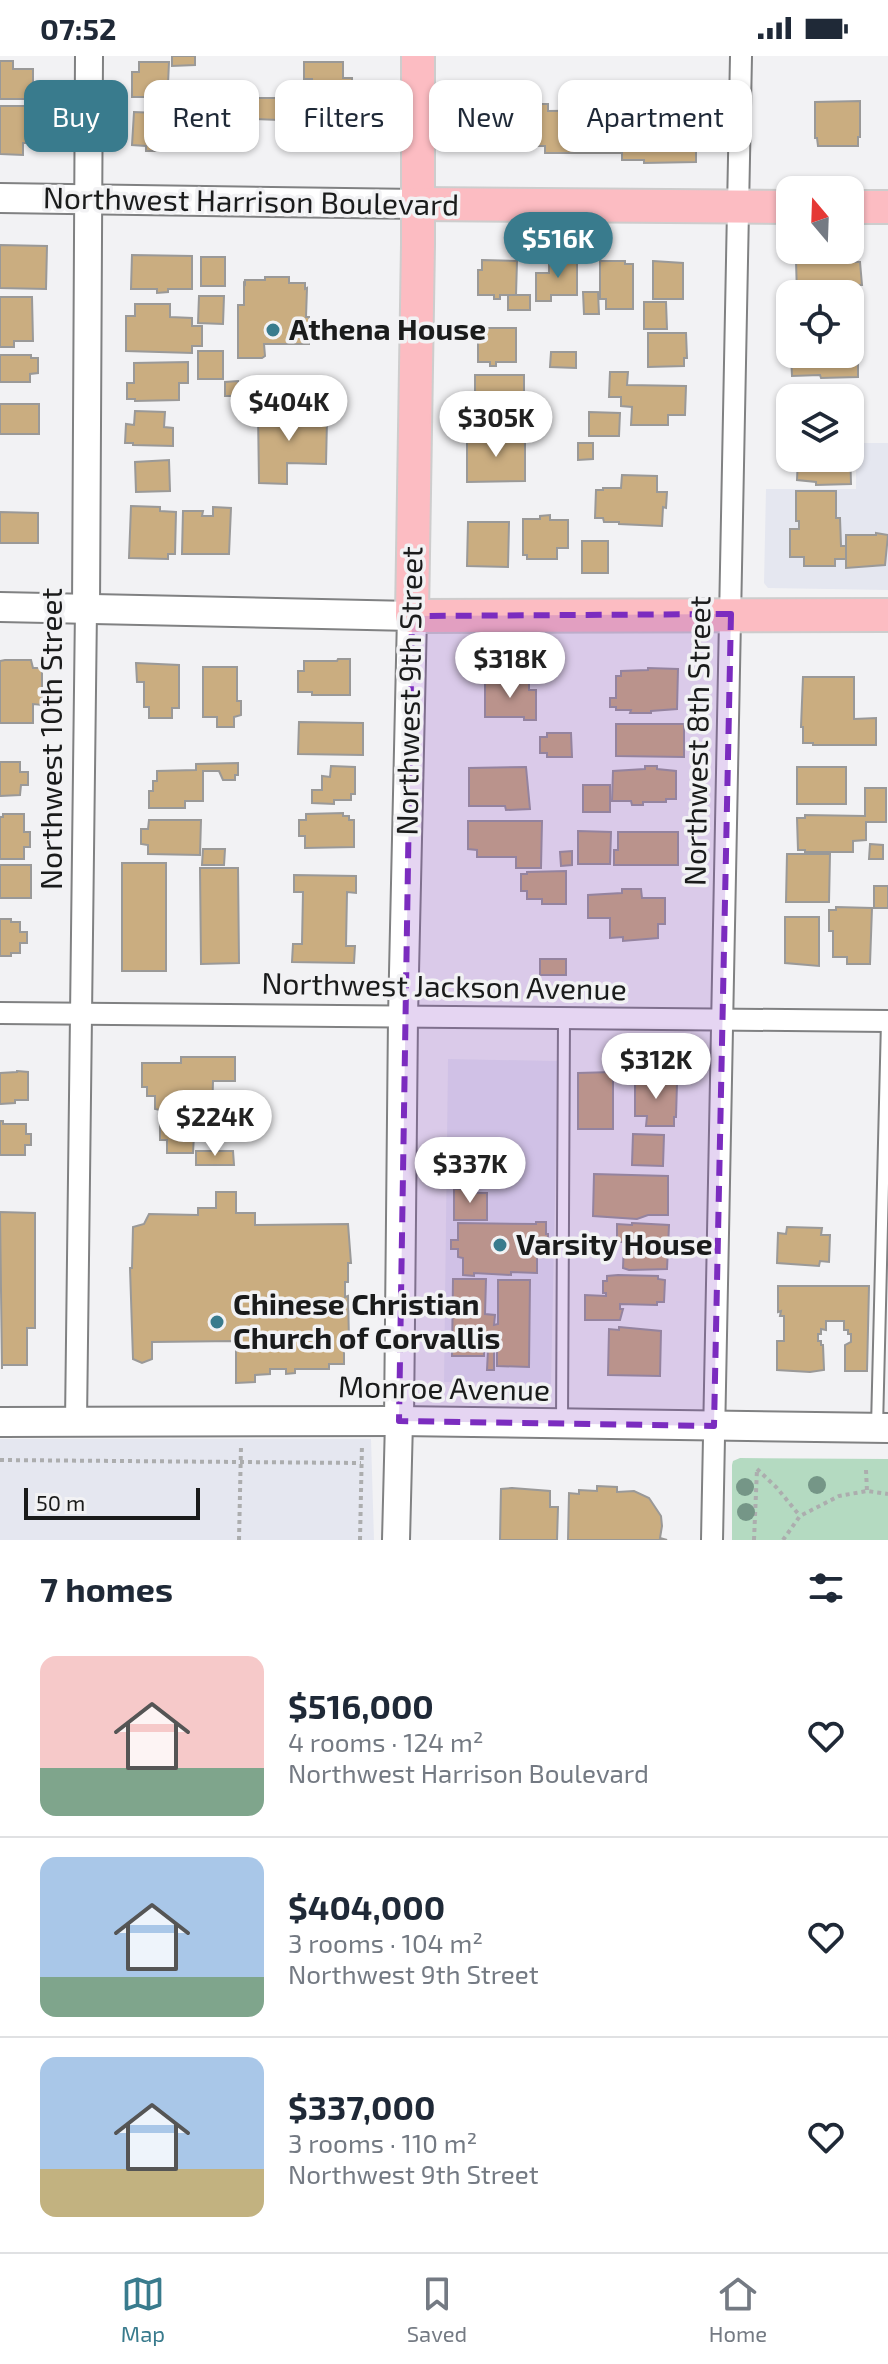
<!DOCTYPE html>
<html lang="en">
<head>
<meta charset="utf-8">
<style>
	:root { --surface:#fff; --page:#f6f6f7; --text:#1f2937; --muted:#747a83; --line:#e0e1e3; --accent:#397b8d }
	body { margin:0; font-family:"Exo 2",sans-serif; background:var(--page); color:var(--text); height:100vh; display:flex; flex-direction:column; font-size:30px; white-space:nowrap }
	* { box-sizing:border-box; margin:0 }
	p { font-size:26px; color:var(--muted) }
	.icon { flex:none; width:44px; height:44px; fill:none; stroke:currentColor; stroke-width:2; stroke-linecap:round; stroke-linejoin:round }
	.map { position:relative; height:1484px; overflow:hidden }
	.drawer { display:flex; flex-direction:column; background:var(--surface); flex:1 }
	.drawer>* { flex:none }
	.hud { position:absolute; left:24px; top:24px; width:840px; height:72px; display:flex; gap:16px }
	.needle { width:52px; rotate:341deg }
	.controls { position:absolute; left:776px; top:120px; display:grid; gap:16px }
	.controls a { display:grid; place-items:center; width:88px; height:88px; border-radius:16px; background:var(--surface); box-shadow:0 2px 6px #0004; font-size:40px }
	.scale { position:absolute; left:24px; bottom:20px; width:176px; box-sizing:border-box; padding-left:8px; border:4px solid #1a1b1b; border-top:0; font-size:22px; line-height:28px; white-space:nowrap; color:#1a1b1b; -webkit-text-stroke:6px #f2f2f4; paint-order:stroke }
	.price { position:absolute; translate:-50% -68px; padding:0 18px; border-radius:28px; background:#fff; color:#222; font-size:26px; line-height:52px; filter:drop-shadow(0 2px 4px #0008) }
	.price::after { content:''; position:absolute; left:50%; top:48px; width:24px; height:18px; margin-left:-12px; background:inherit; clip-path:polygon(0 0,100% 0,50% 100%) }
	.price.on { background:var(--accent); color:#fff }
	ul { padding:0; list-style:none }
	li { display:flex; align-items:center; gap:24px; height:200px; padding:0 40px }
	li+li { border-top:2px solid var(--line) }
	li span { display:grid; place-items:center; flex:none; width:224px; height:160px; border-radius:16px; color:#555 }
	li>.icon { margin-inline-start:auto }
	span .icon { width:96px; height:96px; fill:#fffc; stroke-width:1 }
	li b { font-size:34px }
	h2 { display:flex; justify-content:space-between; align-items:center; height:96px; padding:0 40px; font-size:34px }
	.chip { padding:0 28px; border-radius:16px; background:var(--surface); box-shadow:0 2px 6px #0004; font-size:28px; line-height:72px }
	.chip.on { background:var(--accent); color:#fff }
	.status { display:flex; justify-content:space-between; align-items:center; height:56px; padding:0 40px; background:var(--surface); direction:ltr }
	.status svg { height:22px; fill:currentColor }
	.tab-bar { display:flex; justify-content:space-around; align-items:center; height:112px; border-top:2px solid var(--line); background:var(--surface); font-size:22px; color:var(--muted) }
	.tab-bar a { display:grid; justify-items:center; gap:4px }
	.tab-bar .on { color:var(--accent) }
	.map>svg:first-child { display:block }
	.built { fill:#e5e7f0 }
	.park { fill:#b4dac1 }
	.building { fill:#caad80; stroke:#9a9998; stroke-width:2 }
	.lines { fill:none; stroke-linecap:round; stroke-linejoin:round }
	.service-casing { stroke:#808182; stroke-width:14 }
	.minor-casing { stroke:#808182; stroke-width:24 }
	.tertiary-casing { stroke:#808182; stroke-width:30 }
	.secondary-casing { stroke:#808182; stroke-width:32 }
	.primary-casing { stroke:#cdcdcd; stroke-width:36 }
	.path { stroke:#acadae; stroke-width:4; stroke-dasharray:4 4; stroke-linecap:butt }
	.service { stroke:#fff; stroke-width:10 }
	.minor { stroke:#fff; stroke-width:20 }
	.tertiary { stroke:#fff; stroke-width:26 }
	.secondary { stroke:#fff; stroke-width:28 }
	.primary { stroke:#fcbcc2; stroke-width:32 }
	.tree { fill:#759687 }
	.marked { fill:#7b2cbf; fill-opacity:0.2; stroke:#7b2cbf; stroke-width:6; stroke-dasharray:16 10; stroke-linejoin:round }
	.poi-dot { fill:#397b8d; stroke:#f2f2f4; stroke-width:3 }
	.labels { text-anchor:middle; stroke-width:7; stroke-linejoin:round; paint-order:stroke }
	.street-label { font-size:30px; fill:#1a1b1b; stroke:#f2f2f4 }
	.poi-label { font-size:30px; font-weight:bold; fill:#1a1b1b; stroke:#f2f2f4; text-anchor:start }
</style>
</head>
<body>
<div class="status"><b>07:52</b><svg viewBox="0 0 49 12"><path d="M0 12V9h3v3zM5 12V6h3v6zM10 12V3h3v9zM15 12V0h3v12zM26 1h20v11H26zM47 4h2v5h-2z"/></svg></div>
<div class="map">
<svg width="888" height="1484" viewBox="0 0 888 1484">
	<rect width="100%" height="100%" fill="#f2f2f4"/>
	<!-- built -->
	<g class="built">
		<polygon points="856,387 888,387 888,534 768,532 764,527 766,433 856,433"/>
		<polygon points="448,1003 558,1005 551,1328 444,1326"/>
		<polygon points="0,1383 371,1383 374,1484 0,1484"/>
	</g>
	<!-- park -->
	<polygon class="park" points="740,1402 888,1403 888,1484 732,1484 732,1409 733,1405"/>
	<!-- building -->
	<g class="building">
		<polygon points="172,0 195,0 195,9 172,10"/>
		<polygon points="0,5 13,5 13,13 33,13 33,43 0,43"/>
		<polygon points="139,6 169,6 168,28 174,28 174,43 168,43 168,46 149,45 149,41 132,41 132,16 139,16"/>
		<polygon points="304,6 343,6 343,22 352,22 352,32 343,33 344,47 312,48 312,23 304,23"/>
		<polygon points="203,31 238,31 236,58 233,58 233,83 203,83"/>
		<polygon points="256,42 279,42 279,64 255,63"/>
		<polygon points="860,45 860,81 858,81 858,90 818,90 817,82 815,82 815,46"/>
		<polygon points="469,48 548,48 548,55 623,54 624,64 696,64 696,106 644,107 644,104 622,104 622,97 545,97 545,90 469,90"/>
		<polygon points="0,50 32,50 32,87 23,87 23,99 0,98"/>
		<polygon points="177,54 192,54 192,85 178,85"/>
		<polygon points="343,55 344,86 306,87 305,76 298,77 298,56"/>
		<polygon points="134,56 156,57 155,63 173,63 173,91 159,91 159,95 146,95 146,90 132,89"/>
		<polygon points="0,189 47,190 46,233 0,232"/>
		<polygon points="132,199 192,200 192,233 168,233 168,236 157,237 157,233 131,233"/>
		<rect x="201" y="201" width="24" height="29"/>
		<polygon points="567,202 577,202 577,239 551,239 551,245 536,245 536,217 549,217 549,204 567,204"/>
		<polygon points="482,204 517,205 516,239 500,239 500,243 494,243 494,239 478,239 478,214 482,214"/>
		<polygon points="600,205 625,205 625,208 633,208 633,253 606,253 606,243 600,243"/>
		<polygon points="653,205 683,207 683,243 653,243"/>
		<polygon points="796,205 860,206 862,229 849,229 848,238 797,238"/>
		<polygon points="265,221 289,221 289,227 305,227 305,233 307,232 306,261 309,261 309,288 264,288 265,300 262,302 238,302 238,249 244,249 244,227 245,228 245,224 265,224"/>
		<polygon points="583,236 598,236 599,258 584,258"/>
		<rect x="508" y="239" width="22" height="15"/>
		<polygon points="199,240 224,240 223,268 198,267"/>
		<polygon points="0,241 32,241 33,285 14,285 14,291 0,291"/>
		<polygon points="644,246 666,246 667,273 644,273"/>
		<polygon points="135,248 170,248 170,261 192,262 192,270 202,270 202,290 192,290 192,297 126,295 126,260 135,260"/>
		<polygon points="478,272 516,272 516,306 496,306 496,310 490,310 490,306 478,306"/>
		<polygon points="850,276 858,276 858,321 821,322 820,319 792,320 791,298 850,298"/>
		<polygon points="648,277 686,277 687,302 684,302 684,310 648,311"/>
		<rect x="198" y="295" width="25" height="28"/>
		<polygon points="551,296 576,296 576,312 550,311"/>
		<polygon points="0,299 31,299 31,302 38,302 38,317 30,318 30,326 0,326"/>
		<polygon points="188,306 188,327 179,327 179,344 135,345 135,343 127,343 127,327 134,327 134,307"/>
		<polygon points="610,316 628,316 627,329 686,330 685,359 668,359 668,369 631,369 632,351 621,350 621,341 609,341"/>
		<rect x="475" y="319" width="49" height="55"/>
		<polygon points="238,325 238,340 225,340 225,326"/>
		<rect x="0" y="348" width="39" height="30"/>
		<polygon points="135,355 165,356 164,371 173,372 173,390 133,389 133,387 125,387 126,368 134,369"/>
		<polygon points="316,355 315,363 327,364 326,408 287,407 287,428 259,427 258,356"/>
		<polygon points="589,356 620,357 619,380 589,380"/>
		<polygon points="467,381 525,381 525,425 467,426"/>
		<polygon points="578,387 593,387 593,403 578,404"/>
		<polygon points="850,393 851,428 816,429 816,426 797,424 798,402 850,402"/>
		<polygon points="169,404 170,435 136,436 135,406"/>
		<polygon points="622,419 657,420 657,436 667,436 666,452 663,451 662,470 619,468 619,466 604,466 603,462 595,462 596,434 603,434 603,432 621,432"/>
		<polygon points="796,435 836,435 836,462 840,462 841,490 846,490 846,503 835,503 835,510 804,510 804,501 790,501 790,473 799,473 799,465 796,465"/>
		<polygon points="131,450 160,451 160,455 176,456 175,498 168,498 168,503 129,502"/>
		<polygon points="213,451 231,452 229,498 182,498 183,455 203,455 202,460 213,460"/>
		<polygon points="0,456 38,457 38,487 0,487"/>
		<polygon points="550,459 550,464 568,464 568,492 557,492 557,503 527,503 527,499 523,499 523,463 540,463 540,460"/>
		<polygon points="468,466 509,466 508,511 467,510"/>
		<polygon points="876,477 888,479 885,509 846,512 846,479 876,479"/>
		<rect x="582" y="485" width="26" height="32"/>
		<polygon points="338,603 350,603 350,639 312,639 312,636 298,636 298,615 304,615 304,605 337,605"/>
		<polygon points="5,604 31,604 33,612 42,612 42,649 33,648 33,667 0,667 0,605"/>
		<polygon points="136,607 179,609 179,652 172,652 172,662 149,662 149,651 144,651 144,626 137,626"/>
		<polygon points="203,611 237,611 237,645 241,645 241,659 234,661 234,671 217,671 217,661 203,661"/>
		<polygon points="648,612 678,613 677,653 651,655 651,657 630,657 631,654 616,654 616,651 610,651 610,642 616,642 616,620 621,620 621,615 648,614"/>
		<polygon points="803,621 854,621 854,663 876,662 876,689 813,689 813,687 803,687 803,671 801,671"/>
		<polygon points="501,623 529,625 529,634 536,634 536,664 524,664 524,661 485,661 485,625 501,625"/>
		<polygon points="299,666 363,667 363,699 298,698"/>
		<polygon points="616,668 684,668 684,701 616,700"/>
		<polygon points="547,677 571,677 572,701 547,701 547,697 540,697 540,681 547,681"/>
		<polygon points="0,706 20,706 20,716 28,716 28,729 21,729 20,739 0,740"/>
		<polygon points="238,707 238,719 235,719 235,724 223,724 219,715 203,715 203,745 185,745 185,752 149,752 149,735 153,735 153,725 157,725 157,715 196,714 196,708"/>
		<polygon points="331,710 355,711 355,738 351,738 351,744 334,744 334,748 312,747 312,734 322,734 322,720 330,721"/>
		<polygon points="645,710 657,710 657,713 676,715 676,743 666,743 666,746 643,746 643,749 632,749 631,745 612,745 613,715 645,713"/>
		<polygon points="526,711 530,753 506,754 505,750 469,750 469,712"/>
		<rect x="797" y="711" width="49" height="37"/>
		<rect x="583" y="729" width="27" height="27"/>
		<polygon points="865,732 886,732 886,766 866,766 866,784 853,785 853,796 805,796 805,794 798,794 797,762 805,762 805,759 865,760"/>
		<polygon points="343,757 343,760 349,760 349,764 354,764 354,791 305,792 305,780 299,780 299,764 306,764 306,758"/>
		<polygon points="3,758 24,758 24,776 30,776 30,791 24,791 24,803 0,803 0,761 3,761"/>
		<polygon points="149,764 201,764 200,799 148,798 148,789 141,788 141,773 148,773"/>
		<polygon points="468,765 542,765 541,812 516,812 516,801 477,801 477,794 468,793"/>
		<polygon points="578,775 611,776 610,808 578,808"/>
		<polygon points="618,776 678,776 678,809 614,809 614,794 618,794"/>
		<polygon points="870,788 883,789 883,803 869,803"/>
		<polygon points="203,793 225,793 224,809 202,809"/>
		<polygon points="572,795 572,809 561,810 560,796"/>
		<polygon points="787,798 830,798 829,846 786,846"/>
		<rect x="122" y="807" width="44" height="108"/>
		<rect x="0" y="809" width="31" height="33"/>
		<polygon points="200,812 238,812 239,907 201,908"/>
		<polygon points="566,815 566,848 542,848 542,843 527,843 527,835 521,835 521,818 527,818 527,816"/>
		<polygon points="294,819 356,820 356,837 347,836 346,890 355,890 354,907 292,906 293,888 302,888 303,836 294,836"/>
		<rect x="874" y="830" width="14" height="22"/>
		<polygon points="622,833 641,833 642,842 665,842 665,868 658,868 658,882 623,885 623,881 610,882 610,862 588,862 588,839 622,837"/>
		<polygon points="836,851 872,852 870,908 847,908 847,901 833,901 833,875 829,875 829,854 836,854"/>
		<polygon points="785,861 819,861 819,910 785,907"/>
		<polygon points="0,863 11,863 11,866 20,866 20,876 27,876 27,887 20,887 20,897 11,897 11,900 0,900"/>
		<rect x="540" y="903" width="26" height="16"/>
		<polygon points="181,1001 235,1001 235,1025 213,1025 212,1062 195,1061 193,1097 167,1097 167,1084 160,1084 160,1054 155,1053 155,1040 147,1040 147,1031 142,1031 142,1007 181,1007"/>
		<polygon points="17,1015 28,1016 28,1044 15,1044 15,1047 0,1048 0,1017 17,1016"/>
		<polygon points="613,1016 613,1073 578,1073 578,1017"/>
		<polygon points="648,1019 665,1019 665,1028 677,1027 676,1061 674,1061 674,1070 646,1070 647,1060 635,1060 635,1027 648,1027"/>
		<polygon points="0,1065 3,1065 3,1068 26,1068 26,1078 31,1078 31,1089 25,1089 25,1099 0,1099"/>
		<polygon points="633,1078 664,1079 663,1110 632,1109"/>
		<polygon points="196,1095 233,1095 234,1109 196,1109"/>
		<polygon points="594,1118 668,1120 668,1159 648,1159 637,1163 593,1160"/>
		<polygon points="454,1133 474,1133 474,1137 487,1137 487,1164 454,1164"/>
		<polygon points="216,1136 236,1136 236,1157 255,1157 255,1169 348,1168 351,1207 348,1207 348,1226 345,1226 345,1241 348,1240 349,1285 344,1285 344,1308 329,1308 329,1313 295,1313 295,1317 286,1318 286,1313 270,1313 270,1318 255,1319 255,1326 236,1327 236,1285 152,1286 152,1303 142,1307 133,1303 130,1212 132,1212 133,1171 144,1168 149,1158 198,1159 198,1152 216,1152"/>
		<polygon points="0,1156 35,1157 35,1272 27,1272 27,1309 2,1309 2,1313"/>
		<polygon points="536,1166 546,1166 546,1178 548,1178 548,1196 537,1196 537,1217 511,1216 511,1219 474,1217 474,1220 463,1219 463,1202 458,1201 458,1193 451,1193 451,1184 458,1184 458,1167 536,1168"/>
		<polygon points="632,1167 669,1169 667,1213 629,1214 623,1212 624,1186 617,1186 617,1168 632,1169"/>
		<polygon points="787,1171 822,1172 821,1179 830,1179 829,1206 820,1205 819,1210 777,1207 778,1177 786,1178"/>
		<polygon points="618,1219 658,1220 658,1223 665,1224 664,1246 657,1246 657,1249 620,1248 620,1253 623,1253 620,1264 585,1264 585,1239 606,1240 606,1237 603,1237 603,1225 607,1225 607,1220"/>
		<polygon points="453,1223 486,1223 485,1258 495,1259 494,1269 498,1268 498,1224 530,1224 529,1311 497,1310 497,1277 494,1278 494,1314 487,1314 488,1294 484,1294 484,1300 452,1300"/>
		<polygon points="778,1230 869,1230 867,1315 845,1315 845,1289 851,1286 851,1278 848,1278 848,1274 844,1274 844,1265 826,1265 826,1274 821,1273 821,1278 818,1278 818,1285 821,1285 821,1289 823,1289 824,1314 810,1316 777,1314 777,1285 784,1285 784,1260 780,1260 781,1255 778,1256"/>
		<polygon points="619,1271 661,1275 660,1320 608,1319 609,1273 619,1274"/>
		<polygon points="597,1430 617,1431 617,1436 634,1435 649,1442 661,1460 662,1470 660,1482 667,1484 568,1484 569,1437 579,1438 579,1434 597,1435"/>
		<polygon points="512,1432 550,1435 550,1451 558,1451 557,1484 500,1484 501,1433"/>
	</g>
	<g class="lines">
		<!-- service casing -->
		<g class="service-casing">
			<g id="service">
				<polyline points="562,1366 564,962"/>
				<polyline points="877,1371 887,965"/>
			</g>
		</g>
		<!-- minor casing -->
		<g class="minor-casing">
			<g id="minor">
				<polyline points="0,957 888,965"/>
				<polyline points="76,1366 86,553"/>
				<polyline points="712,1484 741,0"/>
			</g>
		</g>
		<!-- tertiary casing -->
		<g class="tertiary-casing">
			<g id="tertiary">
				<polyline points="86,553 89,0"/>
				<polyline points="396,1484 399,1365"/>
			</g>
		</g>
		<!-- secondary casing -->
		<g class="secondary-casing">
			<g id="secondary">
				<polyline points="0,142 418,148"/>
				<polyline points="0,551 412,560 403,961 399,1365"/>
				<polyline points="0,1366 399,1365 888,1372"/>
			</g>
		</g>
		<!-- primary casing -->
		<g class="primary-casing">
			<g id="primary">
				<polyline points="418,0 418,188 412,560 888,559"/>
				<polyline points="418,148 790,151"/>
				<polyline points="850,151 888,151"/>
			</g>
		</g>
		<!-- path -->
		<g class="path">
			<polyline points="0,1404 361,1407"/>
			<polyline points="757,1413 777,1432 800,1460"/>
			<polyline points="866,1414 867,1435"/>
			<polyline points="239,1484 241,1390"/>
			<polyline points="360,1484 362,1388"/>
			<polyline points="754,1484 757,1413"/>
			<polyline points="783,1484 800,1460 839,1440 867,1435 888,1438"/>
		</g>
		<!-- service -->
		<use href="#service" class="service"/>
		<!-- minor -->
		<use href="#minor" class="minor"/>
		<!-- tertiary -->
		<use href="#tertiary" class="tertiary"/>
		<!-- secondary -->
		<use href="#secondary" class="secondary"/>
		<!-- primary -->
		<use href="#primary" class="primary"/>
	</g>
	<!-- trees -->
	<g class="tree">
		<circle cx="817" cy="1429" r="9"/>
		<circle cx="745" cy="1431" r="9"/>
		<circle cx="746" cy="1456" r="9"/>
	</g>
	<!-- marked area -->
	<path class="marked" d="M731 558 714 1370 399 1365 412 560Z"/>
	<!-- markers -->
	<g class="poi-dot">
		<circle cx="273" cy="274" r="8"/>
		<circle cx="500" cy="1189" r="8"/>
		<circle cx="217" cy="1266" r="8"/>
	</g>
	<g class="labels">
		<!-- street labels -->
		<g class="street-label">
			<text transform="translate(251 146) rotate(1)" y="10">Northwest Harrison Boulevard</text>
			<text transform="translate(410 635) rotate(-89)" y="10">Northwest 9th Street</text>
			<text transform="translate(52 683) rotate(-90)" y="10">Northwest 10th Street</text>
			<text transform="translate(698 685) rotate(-89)" y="10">Northwest 8th Street</text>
			<text transform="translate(444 931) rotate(1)" y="10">Northwest Jackson Avenue</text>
			<text transform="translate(444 1333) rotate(1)" y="10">Monroe Avenue</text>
		</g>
		<!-- poi labels -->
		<g class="poi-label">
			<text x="289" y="284">Athena House</text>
			<text x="516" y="1199">Varsity House</text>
			<text x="233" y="1259">Chinese Christian<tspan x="233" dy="34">Church of Corvallis</tspan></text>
		</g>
	</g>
</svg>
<div class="controls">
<a><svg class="needle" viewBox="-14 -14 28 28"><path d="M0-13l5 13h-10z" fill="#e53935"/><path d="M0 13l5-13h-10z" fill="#747a83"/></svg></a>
<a><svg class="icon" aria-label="locate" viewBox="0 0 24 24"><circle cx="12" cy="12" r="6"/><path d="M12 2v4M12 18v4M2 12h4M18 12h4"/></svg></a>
<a><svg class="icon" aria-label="layers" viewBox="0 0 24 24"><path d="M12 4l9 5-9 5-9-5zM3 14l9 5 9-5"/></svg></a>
</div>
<div class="scale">50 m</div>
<b class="price on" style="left:558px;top:224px">$516K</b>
<b class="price" style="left:289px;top:387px">$404K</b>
<b class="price" style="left:496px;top:403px">$305K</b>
<b class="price" style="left:510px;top:644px">$318K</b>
<b class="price" style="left:656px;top:1045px">$312K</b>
<b class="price" style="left:215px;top:1102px">$224K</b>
<b class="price" style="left:470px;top:1149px">$337K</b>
<div class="hud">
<a class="chip on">Buy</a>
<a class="chip">Rent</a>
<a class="chip">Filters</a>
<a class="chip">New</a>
<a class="chip">Apartment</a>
</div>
</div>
<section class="drawer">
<h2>7 homes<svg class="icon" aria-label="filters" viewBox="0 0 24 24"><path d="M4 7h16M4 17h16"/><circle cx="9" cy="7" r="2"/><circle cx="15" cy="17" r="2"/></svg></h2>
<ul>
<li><span style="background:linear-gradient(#f6c9c9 70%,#7fa58c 0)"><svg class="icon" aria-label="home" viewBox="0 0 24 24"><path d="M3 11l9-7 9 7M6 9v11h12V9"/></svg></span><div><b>$516,000</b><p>4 rooms · 124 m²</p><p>Northwest Harrison Boulevard</p></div><svg class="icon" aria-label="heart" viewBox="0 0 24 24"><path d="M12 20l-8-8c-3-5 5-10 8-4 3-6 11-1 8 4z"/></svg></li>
<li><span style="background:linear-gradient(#a9c7e8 75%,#7fa58c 0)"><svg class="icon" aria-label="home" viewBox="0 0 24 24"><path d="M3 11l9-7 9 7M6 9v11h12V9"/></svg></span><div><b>$404,000</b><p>3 rooms · 104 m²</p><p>Northwest 9th Street</p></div><svg class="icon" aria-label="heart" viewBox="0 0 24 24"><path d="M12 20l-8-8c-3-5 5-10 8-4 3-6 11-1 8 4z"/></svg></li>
<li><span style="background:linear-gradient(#a9c7e8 70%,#c2b280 0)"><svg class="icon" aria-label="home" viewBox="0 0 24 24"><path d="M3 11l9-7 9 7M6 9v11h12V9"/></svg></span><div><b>$337,000</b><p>3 rooms · 110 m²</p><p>Northwest 9th Street</p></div><svg class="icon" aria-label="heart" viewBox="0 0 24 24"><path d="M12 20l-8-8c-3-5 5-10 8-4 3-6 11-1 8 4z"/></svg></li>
</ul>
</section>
<nav class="tab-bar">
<a class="on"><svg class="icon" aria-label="map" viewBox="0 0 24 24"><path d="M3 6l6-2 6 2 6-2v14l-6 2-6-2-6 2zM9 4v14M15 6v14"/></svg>Map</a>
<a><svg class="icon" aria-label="saved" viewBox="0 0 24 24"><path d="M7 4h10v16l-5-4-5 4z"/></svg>Saved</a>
<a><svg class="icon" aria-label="home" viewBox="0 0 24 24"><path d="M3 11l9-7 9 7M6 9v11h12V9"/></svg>Home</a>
</nav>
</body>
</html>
